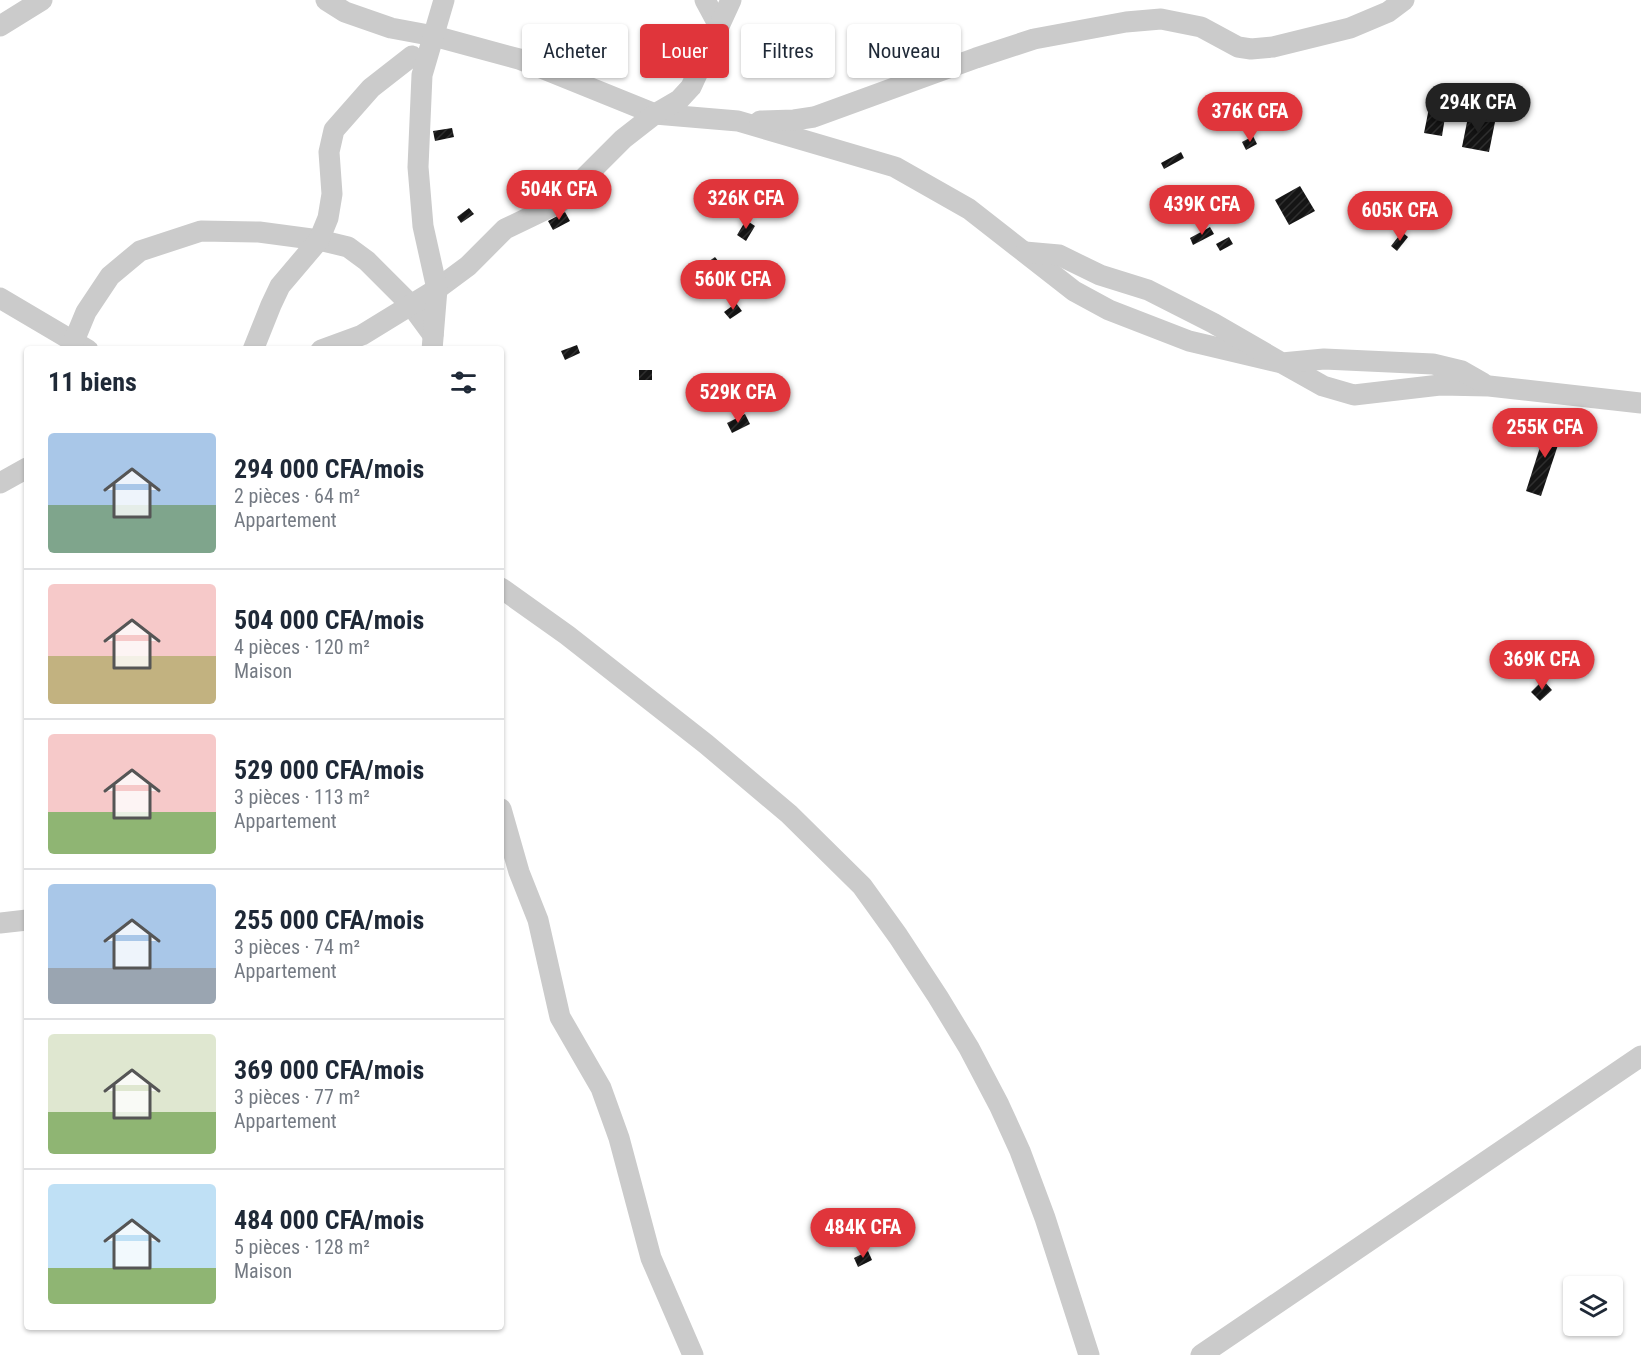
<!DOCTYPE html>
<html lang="fr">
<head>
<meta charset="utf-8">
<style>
	:root { --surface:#fff; --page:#f6f6f7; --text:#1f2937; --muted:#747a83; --line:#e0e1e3; --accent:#e0353b }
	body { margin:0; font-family:"Roboto Condensed",sans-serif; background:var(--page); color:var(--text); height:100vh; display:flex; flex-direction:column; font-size:22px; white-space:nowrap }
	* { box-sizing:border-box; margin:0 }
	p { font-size:20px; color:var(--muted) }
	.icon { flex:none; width:33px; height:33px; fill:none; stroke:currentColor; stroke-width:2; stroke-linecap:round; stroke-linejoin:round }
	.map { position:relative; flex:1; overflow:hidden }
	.panel { position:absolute; left:24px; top:346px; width:480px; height:984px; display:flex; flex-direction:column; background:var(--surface); border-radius:6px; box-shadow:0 2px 4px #0004 }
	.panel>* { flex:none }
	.hud { position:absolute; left:522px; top:24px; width:570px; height:54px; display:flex; gap:12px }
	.controls { position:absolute; left:1563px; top:1276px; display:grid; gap:12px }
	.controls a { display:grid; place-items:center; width:60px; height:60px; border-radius:6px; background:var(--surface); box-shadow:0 2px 4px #0004; font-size:30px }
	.price { position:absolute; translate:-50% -51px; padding:0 14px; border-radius:21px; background:var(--accent); color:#fff; font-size:20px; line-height:39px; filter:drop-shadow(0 2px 3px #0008) }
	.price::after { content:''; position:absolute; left:50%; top:36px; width:18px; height:14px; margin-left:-9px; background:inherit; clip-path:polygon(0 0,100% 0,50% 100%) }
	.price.active { background:#222; color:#fff }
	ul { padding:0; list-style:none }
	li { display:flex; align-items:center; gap:18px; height:150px; padding:0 24px }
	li+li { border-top:2px solid var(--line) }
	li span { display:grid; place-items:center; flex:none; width:168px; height:120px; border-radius:6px; color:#555 }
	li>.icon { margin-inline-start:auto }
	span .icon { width:72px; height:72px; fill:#fffc; stroke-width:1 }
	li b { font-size:26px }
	h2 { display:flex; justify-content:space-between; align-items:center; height:72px; padding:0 24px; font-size:26px }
	.tag { padding:0 21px; border-radius:6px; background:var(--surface); box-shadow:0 2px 4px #0004; font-size:21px; line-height:54px }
	.tag.active { background:var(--accent); color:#fff }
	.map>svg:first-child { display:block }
	.building { fill:url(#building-hatch) }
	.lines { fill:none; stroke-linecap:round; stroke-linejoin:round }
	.minor { stroke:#cbcbcb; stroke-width:21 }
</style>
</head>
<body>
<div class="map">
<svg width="1641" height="1355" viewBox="0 0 1641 1355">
	<defs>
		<pattern id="building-hatch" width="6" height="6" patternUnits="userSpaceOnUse" patternTransform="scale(1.5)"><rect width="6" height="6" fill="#151515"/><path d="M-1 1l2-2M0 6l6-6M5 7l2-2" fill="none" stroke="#2f2f2f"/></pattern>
	</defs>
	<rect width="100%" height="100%" fill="#fff"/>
	<!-- building -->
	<g class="building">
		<polygon points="1429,108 1446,111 1442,136 1424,133"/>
		<polygon points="1468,117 1495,122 1489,152 1462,147"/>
		<polygon points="452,128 454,137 435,141 433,131"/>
		<polygon points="1253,136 1257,144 1246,150 1242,142"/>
		<polygon points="1181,152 1184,158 1164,169 1161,163"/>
		<polygon points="1300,186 1315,211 1289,225 1275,200"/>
		<polygon points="469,208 474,214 461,223 457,217"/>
		<polygon points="565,212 570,221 553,230 548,221"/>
		<polygon points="746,220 755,226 746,241 737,235"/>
		<polygon points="1210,227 1214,234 1193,245 1190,238"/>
		<polygon points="1402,232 1408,237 1397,251 1391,246"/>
		<polygon points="1229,237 1233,244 1220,251 1216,244"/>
		<polygon points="715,257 722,266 713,273 705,264"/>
		<polygon points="736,303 742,311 730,319 724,312"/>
		<polygon points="577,345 580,353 565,360 561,351"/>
		<rect x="639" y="370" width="13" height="10"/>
		<polygon points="745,414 750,424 732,433 727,423"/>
		<polygon points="1548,422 1564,427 1541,496 1526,491"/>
		<polygon points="1543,680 1552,690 1540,701 1531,692"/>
		<polygon points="868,1251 872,1260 858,1267 854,1258"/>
	</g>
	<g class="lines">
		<!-- minor -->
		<g class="minor">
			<polyline points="326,0 345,12 391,28 434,36 519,59 655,114 738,121 895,167 969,209 1074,291 1109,310 1189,341 1282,363 1323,386 1354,395 1440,385 1489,386 1641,403"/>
			<polyline points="705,0 719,26"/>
			<polyline points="0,26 42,0"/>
			<polyline points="760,121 794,120 814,117 976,58 1034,39 1126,22 1161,19 1201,27 1238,47 1251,49 1273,47 1350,28 1388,12 1404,0"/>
			<polyline points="1025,252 1059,255 1100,275 1148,290 1213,323 1282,363 1324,359 1433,364 1462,371 1483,383"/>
			<polyline points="0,298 88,350"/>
			<polyline points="74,341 86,312 110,276 140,251 201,231 259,232 319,240 348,247 367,261 411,305 433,335"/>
			<polyline points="253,350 271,305 280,286 319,240 328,218 332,194 329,152 334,130 371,88 412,56"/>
			<polyline points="321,350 362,335 437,289 468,266 505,229 559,203 623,139 655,114 679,100 691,87 731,0"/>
			<polyline points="432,350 437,289 423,226 418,167 422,75 444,0"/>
			<polyline points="0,483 27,468"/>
			<polyline points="501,588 567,635 706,744 789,814 862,886 898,936 938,997 969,1048 999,1105 1020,1151 1045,1218 1089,1355"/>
			<polyline points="501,809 519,872 538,920 560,1017 601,1088 619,1138 651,1258 693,1355"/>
			<polyline points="0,923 27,920"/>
			<polyline points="1201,1355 1641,1056"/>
		</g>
	</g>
</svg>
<div class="controls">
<a><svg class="icon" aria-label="layers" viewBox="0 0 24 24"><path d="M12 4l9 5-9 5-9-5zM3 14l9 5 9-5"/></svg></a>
</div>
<b class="price active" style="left:1478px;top:134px">294K CFA</b>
<b class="price" style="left:1250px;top:143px">376K CFA</b>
<b class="price" style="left:559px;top:221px">504K CFA</b>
<b class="price" style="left:746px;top:230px">326K CFA</b>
<b class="price" style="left:1202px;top:236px">439K CFA</b>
<b class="price" style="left:1400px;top:242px">605K CFA</b>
<b class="price" style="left:733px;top:311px">560K CFA</b>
<b class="price" style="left:738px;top:424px">529K CFA</b>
<b class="price" style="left:1545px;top:459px">255K CFA</b>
<b class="price" style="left:1542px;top:691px">369K CFA</b>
<b class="price" style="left:863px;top:1259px">484K CFA</b>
<div class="hud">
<a class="tag">Acheter</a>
<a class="tag active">Louer</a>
<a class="tag">Filtres</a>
<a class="tag">Nouveau</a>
</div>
<section class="panel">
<h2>11 biens<svg class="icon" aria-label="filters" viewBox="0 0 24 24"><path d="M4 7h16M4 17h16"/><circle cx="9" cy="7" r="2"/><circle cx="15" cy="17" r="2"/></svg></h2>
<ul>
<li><span style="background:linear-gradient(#a9c7e8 60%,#7fa58c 0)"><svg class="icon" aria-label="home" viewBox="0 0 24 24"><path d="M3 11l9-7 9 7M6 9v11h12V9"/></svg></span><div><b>294 000 CFA/mois</b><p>2 pièces · 64 m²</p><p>Appartement</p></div></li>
<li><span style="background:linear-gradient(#f6c9c9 60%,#c2b280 0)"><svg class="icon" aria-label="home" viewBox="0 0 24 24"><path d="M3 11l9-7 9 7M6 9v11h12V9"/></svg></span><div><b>504 000 CFA/mois</b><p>4 pièces · 120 m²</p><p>Maison</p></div></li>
<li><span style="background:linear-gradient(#f6c9c9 65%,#8fb573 0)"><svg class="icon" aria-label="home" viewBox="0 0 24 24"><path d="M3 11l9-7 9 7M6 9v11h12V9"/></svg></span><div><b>529 000 CFA/mois</b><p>3 pièces · 113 m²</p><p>Appartement</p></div></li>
<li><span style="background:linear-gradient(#a9c7e8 70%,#9aa5b1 0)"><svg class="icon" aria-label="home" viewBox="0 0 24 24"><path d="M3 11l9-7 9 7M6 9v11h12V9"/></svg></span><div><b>255 000 CFA/mois</b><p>3 pièces · 74 m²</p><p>Appartement</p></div></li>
<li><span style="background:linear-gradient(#dfe7d0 65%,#8fb573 0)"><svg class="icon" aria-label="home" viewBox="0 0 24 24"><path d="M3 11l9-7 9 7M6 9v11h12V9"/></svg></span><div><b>369 000 CFA/mois</b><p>3 pièces · 77 m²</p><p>Appartement</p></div></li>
<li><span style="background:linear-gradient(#bfe0f5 70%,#8fb573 0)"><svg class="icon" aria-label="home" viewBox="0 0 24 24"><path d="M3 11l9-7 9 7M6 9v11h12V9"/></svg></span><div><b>484 000 CFA/mois</b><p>5 pièces · 128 m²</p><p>Maison</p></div></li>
</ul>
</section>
</div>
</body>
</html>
